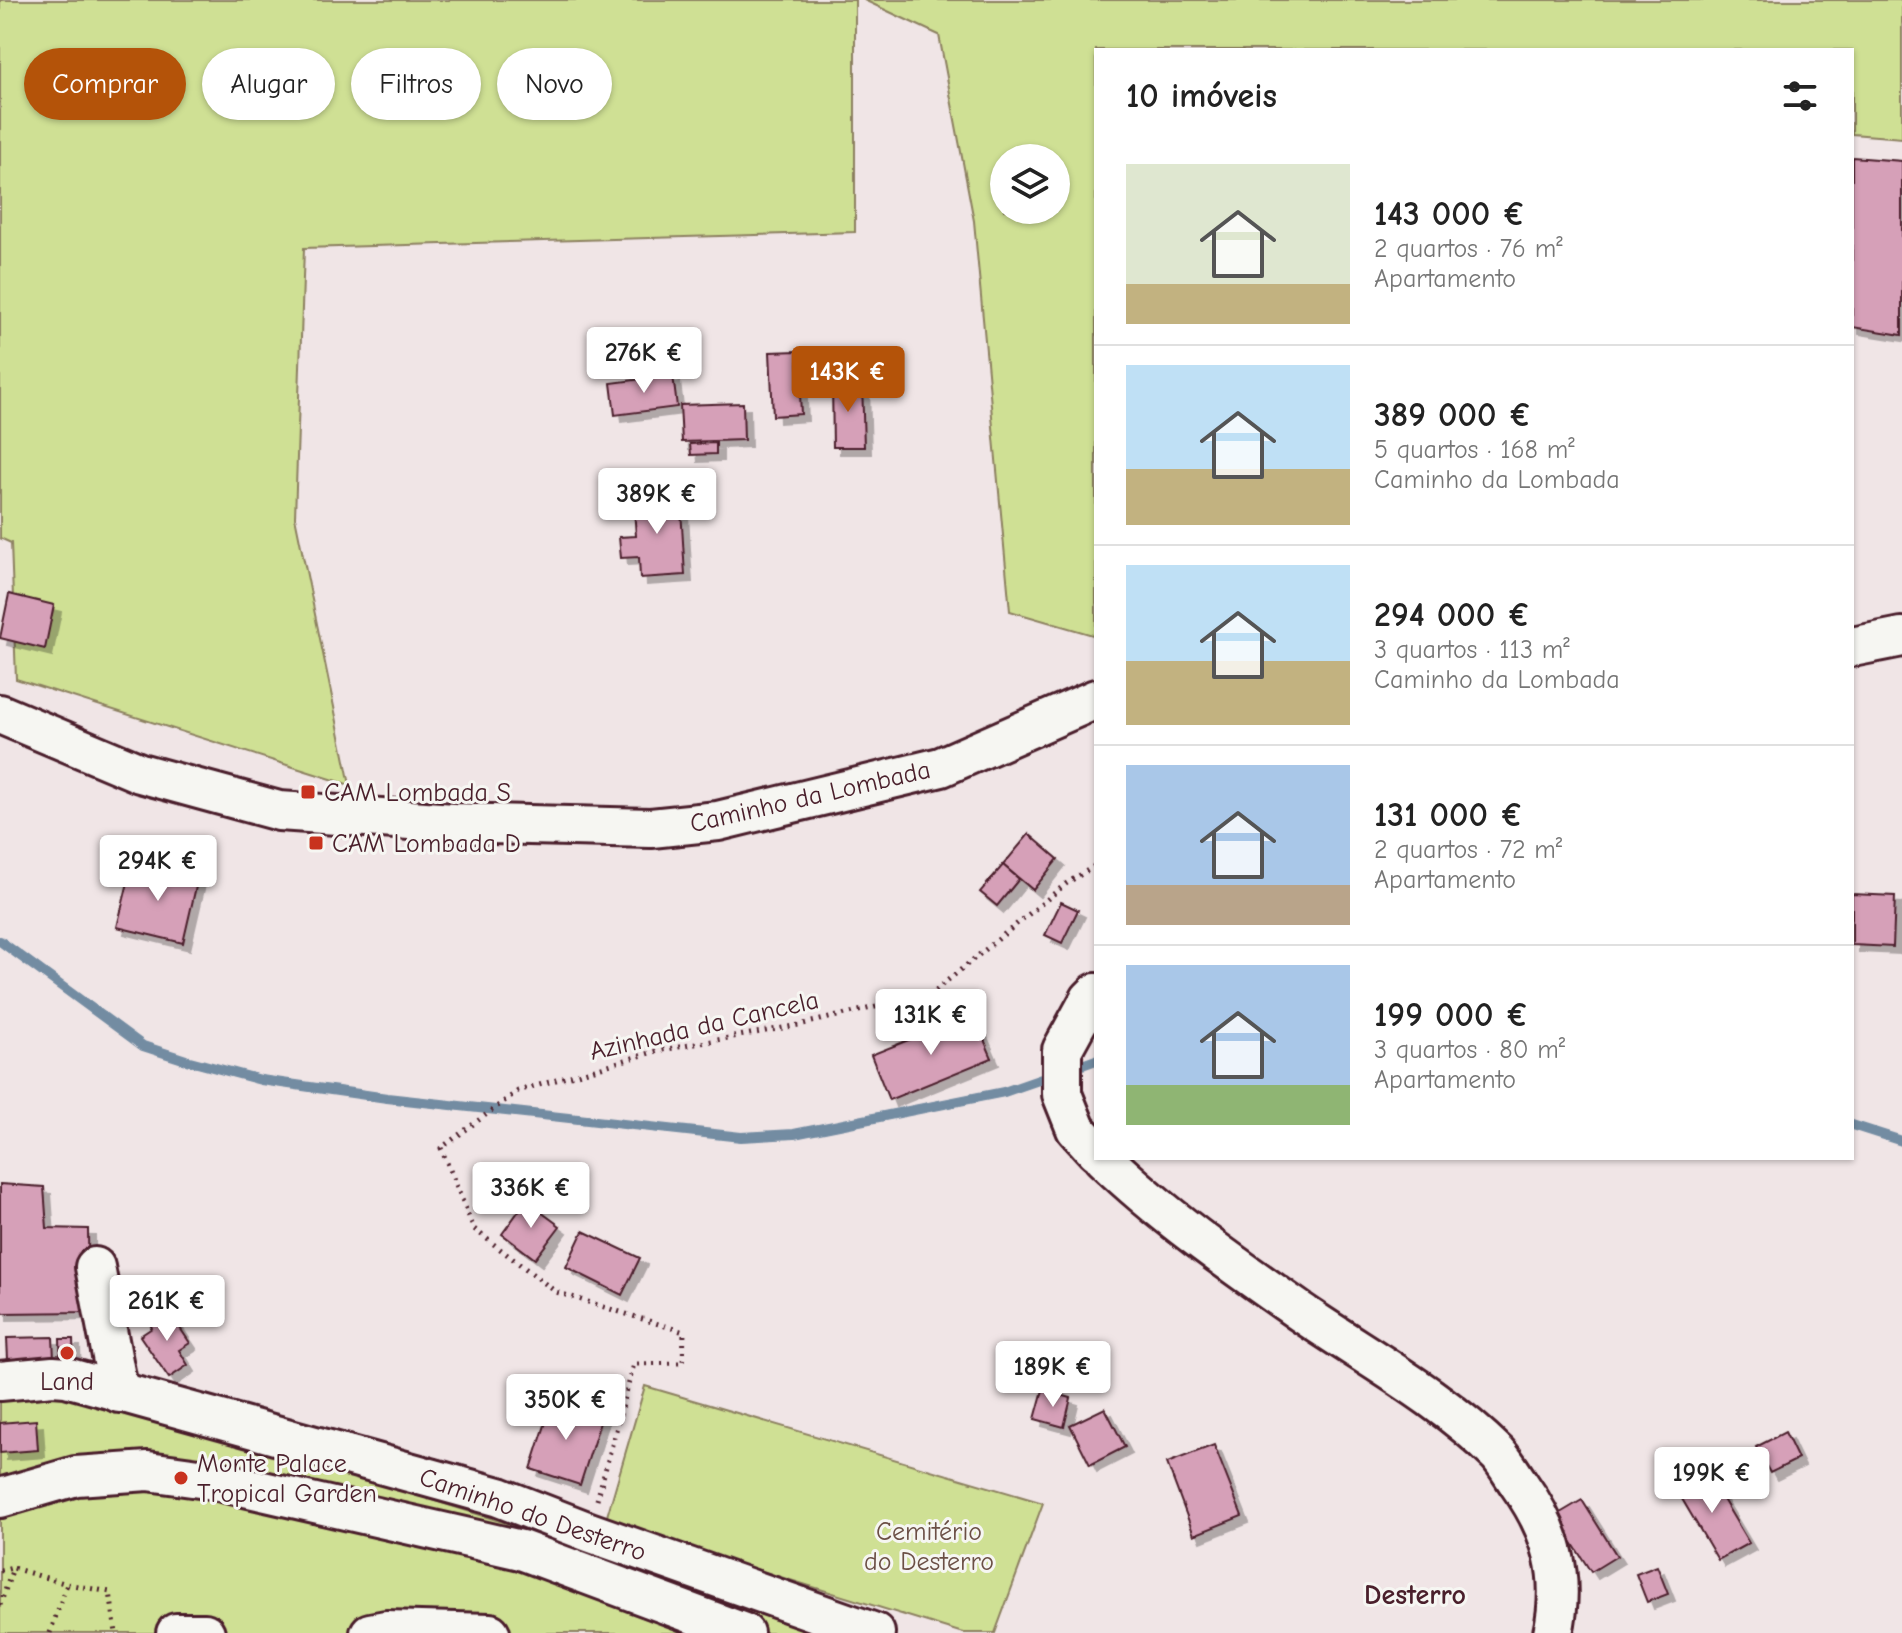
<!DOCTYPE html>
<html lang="pt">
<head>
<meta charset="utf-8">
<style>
	:root { --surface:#fff; --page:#f2f2f2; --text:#222; --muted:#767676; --line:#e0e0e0; --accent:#b45309 }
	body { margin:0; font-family:"Comic Neue",sans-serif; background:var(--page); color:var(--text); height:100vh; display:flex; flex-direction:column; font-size:30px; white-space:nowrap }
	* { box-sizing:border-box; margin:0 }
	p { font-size:26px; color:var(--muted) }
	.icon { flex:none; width:44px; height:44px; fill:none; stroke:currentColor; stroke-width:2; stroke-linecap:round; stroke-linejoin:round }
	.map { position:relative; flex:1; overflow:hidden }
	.panel { position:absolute; left:1094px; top:48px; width:760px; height:1112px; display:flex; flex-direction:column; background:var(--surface); border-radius:0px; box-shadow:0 2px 6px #0004 }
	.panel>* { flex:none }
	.guide { position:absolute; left:24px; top:48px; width:760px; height:72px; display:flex; gap:16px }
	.fabs { position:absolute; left:990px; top:144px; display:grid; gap:16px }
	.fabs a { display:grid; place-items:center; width:80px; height:80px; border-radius:50%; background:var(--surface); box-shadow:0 2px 6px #0004; font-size:40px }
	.price { position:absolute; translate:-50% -68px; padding:0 18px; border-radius:8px; background:#fff; color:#222; font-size:26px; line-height:52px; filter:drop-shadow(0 2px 4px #0008) }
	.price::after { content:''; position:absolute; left:50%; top:48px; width:24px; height:18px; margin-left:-12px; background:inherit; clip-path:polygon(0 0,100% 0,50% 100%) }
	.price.on { background:var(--accent); color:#fff }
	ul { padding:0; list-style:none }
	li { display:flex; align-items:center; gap:24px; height:200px; padding:0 32px }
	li+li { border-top:2px solid var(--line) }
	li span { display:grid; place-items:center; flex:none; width:224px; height:160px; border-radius:0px; color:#555 }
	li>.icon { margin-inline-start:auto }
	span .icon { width:96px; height:96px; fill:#fffc; stroke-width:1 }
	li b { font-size:34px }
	h2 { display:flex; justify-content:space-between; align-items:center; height:96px; padding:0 32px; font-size:34px }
	.chip { padding:0 28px; border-radius:36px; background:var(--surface); box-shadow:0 2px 6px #0004; font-size:28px; line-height:72px }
	.chip.on { background:var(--accent); color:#fff }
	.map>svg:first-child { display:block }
	.green { fill:#cfe094; stroke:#8c8060; stroke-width:2; fill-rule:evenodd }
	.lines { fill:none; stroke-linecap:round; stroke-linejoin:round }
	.stream { stroke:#738ca2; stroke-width:10 }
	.building { fill:#d6a0b8; stroke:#4a1f2b; stroke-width:2; filter:url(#shadow) }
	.minor-casing { stroke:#4a1f2b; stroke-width:44 }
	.path { stroke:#4a1f2b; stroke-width:5; stroke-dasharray:2 6; stroke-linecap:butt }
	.minor { stroke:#f6f6f2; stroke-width:38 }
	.poi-dot { fill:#c8321e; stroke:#f6f6f2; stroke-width:3 }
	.labels { text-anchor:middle; stroke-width:6; stroke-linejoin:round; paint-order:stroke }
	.poi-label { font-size:26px; fill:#4a1f2b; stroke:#f6f6f2; text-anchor:start }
	.street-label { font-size:26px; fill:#4a1f2b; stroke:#f6f6f2 }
	.park-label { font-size:26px; fill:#6b4f45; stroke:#f6f6f2 }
	.neighbourhood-label { font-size:28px; font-weight:bold; fill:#4a1f2b; stroke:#f6f6f2 }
</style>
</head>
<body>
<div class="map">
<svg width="1902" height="1633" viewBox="0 0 1902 1633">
	<defs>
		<filter id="shadow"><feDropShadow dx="7" dy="7" stdDeviation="0" flood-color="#0004"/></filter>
	</defs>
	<rect width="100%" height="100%" fill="#f0e5e6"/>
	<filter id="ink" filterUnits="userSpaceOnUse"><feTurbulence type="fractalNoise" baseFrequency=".0125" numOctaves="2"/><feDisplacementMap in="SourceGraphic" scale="16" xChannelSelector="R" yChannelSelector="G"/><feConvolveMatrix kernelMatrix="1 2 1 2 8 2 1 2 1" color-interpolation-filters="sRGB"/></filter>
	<g filter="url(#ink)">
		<!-- green -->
		<g class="green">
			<polygon points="0,0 855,0 855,232 304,248 295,517 350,785 16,679 11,543 0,538"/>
			<path d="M864 0H1902V138L1852 134V50H1096V636L1010 611 974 221 939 35ZM1056 158V210H1004V158Z"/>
			<polygon points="645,1386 1043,1503 995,1633 963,1633 605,1523"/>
			<polygon points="69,1388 623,1559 840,1633 0,1633 0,1398"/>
		</g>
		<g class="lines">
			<!-- stream -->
			<g class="stream">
				<polyline points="0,941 143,1046 186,1060 261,1080 387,1098 741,1137 794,1134 1004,1092 1056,1074"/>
				<polyline points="1071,1069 1096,1060"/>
				<polyline points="1852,1125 1902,1141"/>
			</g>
		</g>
		<!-- building -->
		<g class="building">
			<polygon points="1852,157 1902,161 1902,335 1852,327"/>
			<polygon points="798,351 801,414 773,416 770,352"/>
			<polygon points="673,375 677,407 615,415 611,383"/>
			<polygon points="862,381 864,447 833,447 832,382"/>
			<polygon points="743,403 744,440 682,442 680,405"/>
			<polygon points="716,443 716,454 691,455 690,444"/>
			<polygon points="680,492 685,575 640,578 639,557 621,558 619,537 636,536 633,495"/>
			<polygon points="9,594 54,605 45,649 0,638"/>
			<polygon points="1029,834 1058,859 1033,890 1003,865"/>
			<polygon points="133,862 198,878 183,943 117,927"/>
			<polygon points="1003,865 1019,879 997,906 980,892"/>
			<polygon points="1852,894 1895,896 1893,947 1852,945"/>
			<polygon points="1061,902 1078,910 1062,943 1045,935"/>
			<polygon points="973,1014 992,1058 889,1100 871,1055"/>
			<polygon points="0,1184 44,1187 47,1228 88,1229 89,1312 0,1313"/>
			<polygon points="526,1201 560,1226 535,1259 502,1234"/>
			<polygon points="583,1231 640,1258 622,1295 566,1267"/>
			<polygon points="168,1310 190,1343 179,1350 188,1365 169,1378 140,1336 152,1328 149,1322"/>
			<polygon points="53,1337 54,1359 8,1360 7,1338"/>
			<polygon points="60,1339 73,1339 74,1370 61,1371"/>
			<polygon points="1043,1390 1071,1398 1064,1427 1035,1419"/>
			<polygon points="553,1400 602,1416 580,1485 531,1469"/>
			<polygon points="1105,1408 1125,1447 1090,1465 1070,1425"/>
			<polygon points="36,1420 38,1450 0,1453 0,1423"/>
			<polygon points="1785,1432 1798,1459 1770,1473 1756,1447"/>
			<polygon points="1214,1445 1242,1516 1194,1535 1167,1463"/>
			<polygon points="1705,1469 1749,1543 1718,1560 1675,1487"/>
			<polygon points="1582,1500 1617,1556 1591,1572 1555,1516"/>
			<polygon points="1657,1566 1668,1594 1647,1602 1636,1574"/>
		</g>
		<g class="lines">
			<!-- minor casing -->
			<g class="minor-casing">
				<g id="minor">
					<polyline points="1852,647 1902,637"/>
					<polyline points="0,714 140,773 279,811 454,823 651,828 718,821 941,767 1096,699"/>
					<polyline points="1096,993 1090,999 1062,1050 1062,1094 1076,1129 1096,1151"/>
					<path d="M1103 1158C1164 1217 1235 1266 1305 1315 1370 1359 1442 1398 1498 1454 1506 1463 1512 1474 1519 1484 1552 1530 1566 1576 1553 1633"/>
					<polyline points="95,1267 119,1393"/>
					<polyline points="0,1381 53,1376 66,1377 499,1497 589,1532 875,1633"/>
					<polyline points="0,1498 76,1476 148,1471 214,1480 521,1550 744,1633"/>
					<polyline points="176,1633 205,1633"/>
					<polyline points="370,1633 386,1630 490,1633"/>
				</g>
			</g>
			<!-- path -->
			<g class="path">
				<polyline points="597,1500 634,1364 683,1363 684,1332 556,1292 474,1229 441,1148 518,1091 657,1051 799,1025 931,994 1067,883 1096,865"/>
				<polyline points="0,1571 12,1568"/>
				<polyline points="0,1605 13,1568 67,1584 110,1592 116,1633"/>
				<polyline points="50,1633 67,1584"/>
			</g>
			<!-- minor -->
			<use href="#minor" class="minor"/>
		</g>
	</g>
	<!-- markers -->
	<g class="poi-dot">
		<rect x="300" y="784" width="16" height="16" rx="4"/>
		<rect x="308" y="835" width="16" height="16" rx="4"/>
		<circle cx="67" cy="1353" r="8"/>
		<circle cx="181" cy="1478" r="8"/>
	</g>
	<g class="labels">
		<!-- poi labels -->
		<g class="poi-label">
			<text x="324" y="801">CAM Lombada S</text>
			<text x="332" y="852">CAM Lombada D</text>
			<text x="67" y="1390" text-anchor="middle">Land</text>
			<text x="197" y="1472">Monte Palace<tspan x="197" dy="30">Tropical Garden</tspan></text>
		</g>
		<!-- street labels -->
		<g class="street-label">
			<text transform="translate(810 796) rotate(-13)" y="9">Caminho da Lombada</text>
			<text transform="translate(704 1025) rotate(-13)" y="9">Azinhada da Cancela</text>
			<text transform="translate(533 1514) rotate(19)" y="9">Caminho do Desterro</text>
		</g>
		<!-- park labels -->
		<g class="park-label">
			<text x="929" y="1540">Cemitério<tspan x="929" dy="30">do Desterro</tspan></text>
		</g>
		<!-- neighbourhood labels -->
		<g class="neighbourhood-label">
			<text x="1415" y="1604">Desterro</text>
		</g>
	</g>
</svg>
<div class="fabs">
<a><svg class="icon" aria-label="layers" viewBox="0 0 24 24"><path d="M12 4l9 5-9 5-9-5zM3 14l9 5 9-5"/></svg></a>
</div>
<b class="price" style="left:644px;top:395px">276K €</b>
<b class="price on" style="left:848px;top:414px">143K €</b>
<b class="price" style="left:657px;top:536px">389K €</b>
<b class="price" style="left:158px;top:903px">294K €</b>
<b class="price" style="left:931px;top:1057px">131K €</b>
<b class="price" style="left:531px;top:1230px">336K €</b>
<b class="price" style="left:167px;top:1343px">261K €</b>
<b class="price" style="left:1053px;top:1409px">189K €</b>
<b class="price" style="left:566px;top:1442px">350K €</b>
<b class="price" style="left:1712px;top:1515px">199K €</b>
<div class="guide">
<a class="chip on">Comprar</a>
<a class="chip">Alugar</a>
<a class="chip">Filtros</a>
<a class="chip">Novo</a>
</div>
<section class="panel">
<h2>10 imóveis<svg class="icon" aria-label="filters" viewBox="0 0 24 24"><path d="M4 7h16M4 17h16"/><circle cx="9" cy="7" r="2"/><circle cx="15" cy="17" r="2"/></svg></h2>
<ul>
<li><span style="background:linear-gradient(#dfe7d0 75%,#c2b280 0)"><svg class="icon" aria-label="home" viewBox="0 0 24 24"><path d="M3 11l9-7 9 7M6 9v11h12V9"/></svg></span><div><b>143 000 €</b><p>2 quartos · 76 m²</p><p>Apartamento</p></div></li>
<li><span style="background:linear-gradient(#bfe0f5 65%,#c2b280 0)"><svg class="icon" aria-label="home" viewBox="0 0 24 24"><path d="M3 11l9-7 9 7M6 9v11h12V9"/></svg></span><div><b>389 000 €</b><p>5 quartos · 168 m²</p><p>Caminho da Lombada</p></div></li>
<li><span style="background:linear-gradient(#bfe0f5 60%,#c2b280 0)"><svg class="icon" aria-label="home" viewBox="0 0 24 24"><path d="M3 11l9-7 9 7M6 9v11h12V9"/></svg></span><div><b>294 000 €</b><p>3 quartos · 113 m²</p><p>Caminho da Lombada</p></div></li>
<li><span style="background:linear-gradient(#a9c7e8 75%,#b9a48a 0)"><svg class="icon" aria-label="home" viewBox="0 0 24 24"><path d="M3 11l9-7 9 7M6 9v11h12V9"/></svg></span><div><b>131 000 €</b><p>2 quartos · 72 m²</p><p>Apartamento</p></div></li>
<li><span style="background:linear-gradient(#a9c7e8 75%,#8fb573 0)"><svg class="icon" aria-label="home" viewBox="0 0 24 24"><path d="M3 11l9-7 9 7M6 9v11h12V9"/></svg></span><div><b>199 000 €</b><p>3 quartos · 80 m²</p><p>Apartamento</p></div></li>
</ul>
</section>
</div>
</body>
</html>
